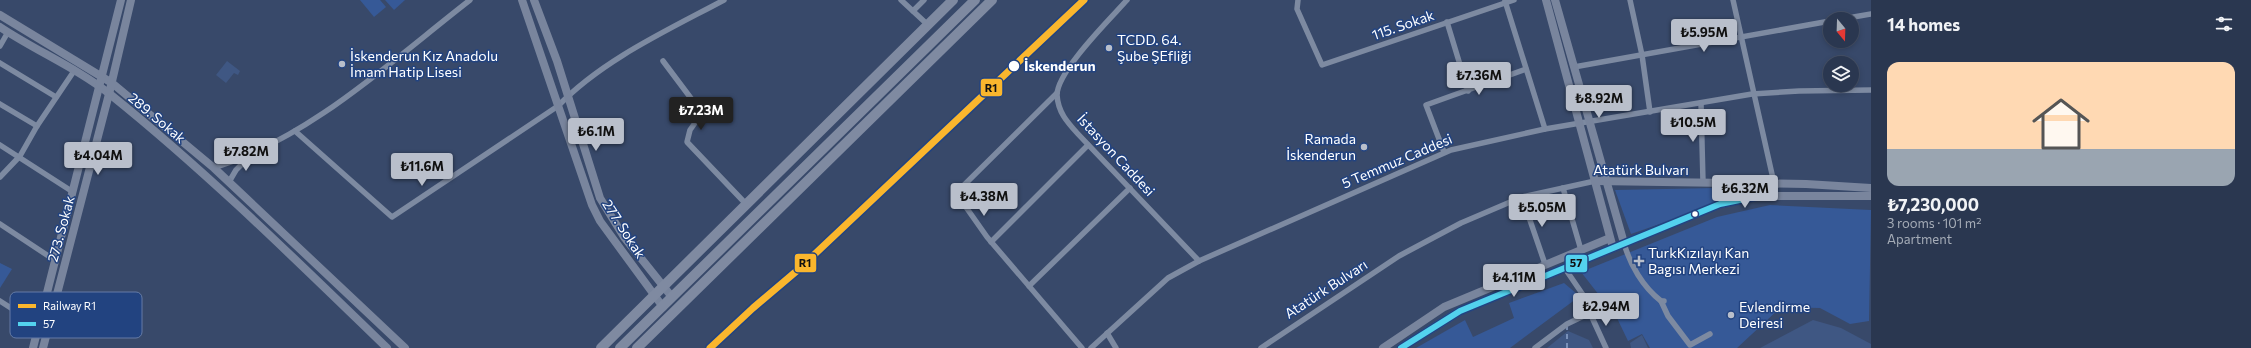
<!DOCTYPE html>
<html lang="en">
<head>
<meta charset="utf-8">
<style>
	:root { --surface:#2a3750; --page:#323f57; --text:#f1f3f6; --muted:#a5acb7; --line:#465167; --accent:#b9bfcb }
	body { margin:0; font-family:Commissioner,sans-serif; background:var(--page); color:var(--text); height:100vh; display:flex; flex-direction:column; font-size:15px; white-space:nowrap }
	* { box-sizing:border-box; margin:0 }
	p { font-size:13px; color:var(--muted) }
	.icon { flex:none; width:22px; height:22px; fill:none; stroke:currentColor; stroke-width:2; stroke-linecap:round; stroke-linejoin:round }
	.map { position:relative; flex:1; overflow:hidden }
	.panel { display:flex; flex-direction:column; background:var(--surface); width:380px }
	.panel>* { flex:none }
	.needle { width:26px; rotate:161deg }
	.controls { position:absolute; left:1823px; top:12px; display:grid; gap:8px }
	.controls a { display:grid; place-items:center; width:36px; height:36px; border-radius:50%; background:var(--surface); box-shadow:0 2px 6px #0003,0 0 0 1px var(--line); font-size:20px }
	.price { position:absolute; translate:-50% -34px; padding:0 9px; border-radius:4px; background:var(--accent); color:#111; font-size:13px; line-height:26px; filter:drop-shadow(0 1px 2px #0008) }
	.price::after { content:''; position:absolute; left:50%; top:24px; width:12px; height:9px; margin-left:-6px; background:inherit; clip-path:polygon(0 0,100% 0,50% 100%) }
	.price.current { background:#222; color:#fff }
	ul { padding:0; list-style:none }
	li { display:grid; align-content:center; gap:8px; height:212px; padding:0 16px }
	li+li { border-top:1px solid var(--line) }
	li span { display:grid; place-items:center; height:124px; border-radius:12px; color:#555 }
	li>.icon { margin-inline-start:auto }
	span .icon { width:72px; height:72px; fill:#fffc; stroke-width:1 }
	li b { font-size:17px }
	h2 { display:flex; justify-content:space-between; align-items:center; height:48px; padding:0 16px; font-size:17px }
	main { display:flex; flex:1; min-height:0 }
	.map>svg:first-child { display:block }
	.green { fill:#365997 }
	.water { fill:#3f5783 }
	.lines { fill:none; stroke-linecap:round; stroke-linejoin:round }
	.ferry { stroke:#b3caef; stroke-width:1; stroke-dasharray:5 4; stroke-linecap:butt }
	.street { stroke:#7d8aa1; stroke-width:5.5 }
	.secondary { stroke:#79859d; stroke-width:8 }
	.highway { stroke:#7f8aa1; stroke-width:10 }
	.bus-1-casing { stroke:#224380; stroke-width:9 }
	.bus-1 { stroke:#53d2ee; stroke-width:6 }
	.rail-1-casing { stroke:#224380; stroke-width:10 }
	.rail-1 { stroke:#fab62d; stroke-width:7 }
	.poi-dot { fill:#b9bfcb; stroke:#224380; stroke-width:1.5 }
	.stop-dot { fill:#fff; stroke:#224380; stroke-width:1.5 }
	.labels { text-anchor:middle; stroke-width:3; stroke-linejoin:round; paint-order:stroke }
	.street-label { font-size:14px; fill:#fff; stroke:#224380 }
	.poi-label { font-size:14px; fill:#fff; stroke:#224380; text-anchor:start }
	.stop-label { font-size:14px; font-weight:bold; fill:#fff; stroke:#224380; text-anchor:start }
	.key { fill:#224380; stroke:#647ba6; stroke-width:1 }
	.key-label { font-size:11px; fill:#fff }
	.line-badge { stroke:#224380; stroke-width:1.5 }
	.pale-badge-label { font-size:11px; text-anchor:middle; font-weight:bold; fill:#111 }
</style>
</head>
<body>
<main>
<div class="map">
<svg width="1871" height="348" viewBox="0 0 1871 348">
	<rect width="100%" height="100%" fill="#38496a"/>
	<!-- green -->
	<g class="green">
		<polygon points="360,0 380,0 386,7 374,17"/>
		<polygon points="385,0 405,0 394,10"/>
		<polygon points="1766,187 1631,234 1615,190"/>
		<polygon points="1770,205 1871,210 1869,321 1850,324 1820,308 1781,307 1737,348 1650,348 1642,334 1628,341 1617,318 1581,272 1717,217"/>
		<polygon points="0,263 12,269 0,288"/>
		<polygon points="1564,283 1577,294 1576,299 1510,348 1416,348 1465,320 1473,337 1514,318 1509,303"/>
	</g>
	<!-- water -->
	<g class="water">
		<polygon points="227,61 240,71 238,75 234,73 226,83 216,75"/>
		<polygon points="1813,320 1841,328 1871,344 1871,348 1760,348"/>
		<polygon points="1568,331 1589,340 1593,348 1547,348"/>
		<polygon points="1642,335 1648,348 1631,348 1630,343"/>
	</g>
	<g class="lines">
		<!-- ferry -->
		<polyline class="ferry" points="1567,348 1567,327"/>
		<!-- street -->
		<g class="street">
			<polyline points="901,0 928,25"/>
			<path d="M1127 0C1111 18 1057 71 1057 95 1058 112 1067 122 1078 134L1199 261"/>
			<polyline points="1298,0 1297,9 1322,65 1514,0"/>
			<polyline points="1630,0 1642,55 1650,112"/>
			<polyline points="1733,0 1774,183"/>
			<polyline points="1505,1 1545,129"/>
			<polyline points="913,11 924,0"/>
			<polyline points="1842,19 1871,14"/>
			<polyline points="1447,22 1468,91"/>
			<polyline points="0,46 8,32"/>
			<polyline points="663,61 702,113 690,130 687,142 746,204"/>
			<polyline points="0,63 56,97"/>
			<polyline points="1574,67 1830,21"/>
			<polyline points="1057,93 956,193 987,237 1082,348"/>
			<polyline points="1701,103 1703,182"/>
			<polyline points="0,104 37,126"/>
			<path d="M295 131 392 217 558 106C602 60 668 30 724 0"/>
			<polyline points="0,145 73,192"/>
			<polyline points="1444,152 1426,105 1526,69"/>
			<path d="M214 168C311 137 390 62 470 0"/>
			<polyline points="0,177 20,156 37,126 74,71"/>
			<polyline points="229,182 236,170 250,156"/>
			<polyline points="1563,188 1581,250"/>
			<polyline points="1522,197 1545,264"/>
			<polyline points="0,224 56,261"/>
			<polyline points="991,242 1088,145"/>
			<path d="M1624 243C1630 265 1643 287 1661 301"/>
			<polyline points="1029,286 1130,188"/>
			<polyline points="0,301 39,326"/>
			<polyline points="1664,301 1661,301 1668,316 1690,345 1710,334"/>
			<polyline points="1590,313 1606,348"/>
			<polyline points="1107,333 1116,348"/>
			<polyline points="1091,348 1168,278 1199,261 1451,150 1545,129 1752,94 1799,91 1871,90"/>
			<polyline points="1261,348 1399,256 1461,223 1522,197 1595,181"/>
			<polyline points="1535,348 1567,324 1594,311 1564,267"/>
		</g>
		<!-- secondary -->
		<g class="secondary">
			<polyline points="522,0 592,205 600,221 663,307"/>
			<polyline points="534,0 557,61 600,198 624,237 672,297"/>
			<polyline points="1546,0 1613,248"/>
			<polyline points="1555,0 1624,243"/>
			<polyline points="0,15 112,83 214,168 405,348"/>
			<path d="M0 27C36 51 77 68 111 95 208 173 297 261 387 348"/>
			<polyline points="1595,181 1806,184 1871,188"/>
			<polyline points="33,348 121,0"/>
			<polyline points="43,348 109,94 131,0"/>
			<polyline points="1383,348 1444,307 1610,238"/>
			<polyline points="1401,348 1460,311 1720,204 1758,196 1871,196"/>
		</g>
		<!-- highway -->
		<g class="highway">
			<polyline points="601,348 953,0"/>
			<polyline points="620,348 975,0"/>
			<polyline points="637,348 992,0"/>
		</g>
		<!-- bus-1 casing -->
		<g class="bus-1-casing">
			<polyline id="bus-1" points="1401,348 1460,311 1720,204 1759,196"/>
		</g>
		<!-- bus-1 -->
		<use href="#bus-1" class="bus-1"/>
		<!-- rail-1 casing -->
		<g class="rail-1-casing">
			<polyline id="rail-1" points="710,348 753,308 799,269 1084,0"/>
		</g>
		<!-- rail-1 -->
		<use href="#rail-1" class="rail-1"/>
	</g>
	<!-- markers -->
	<g class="poi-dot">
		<circle cx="1109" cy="48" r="4"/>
		<circle cx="342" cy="64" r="4"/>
		<circle cx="1364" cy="147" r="4"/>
		<path d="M1637 255h4v4h4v4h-4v4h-4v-4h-4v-4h4z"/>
		<circle cx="1731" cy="315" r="4"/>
	</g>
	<g class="stop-dot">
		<circle cx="1014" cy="66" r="6"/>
		<circle cx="1695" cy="214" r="3.5"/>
	</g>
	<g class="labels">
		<!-- street labels -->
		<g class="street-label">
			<text transform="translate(1403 25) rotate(-19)" y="5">115. Sokak</text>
			<text transform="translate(157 118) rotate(40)" y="5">289. Sokak</text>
			<text transform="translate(1116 155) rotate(47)" y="5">İstasyon Caddesi</text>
			<text transform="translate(1397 161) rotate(-23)" y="5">5 Temmuz Caddesi</text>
			<text x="1641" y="175">Atatürk Bulvarı</text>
			<text transform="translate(61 229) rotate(-75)" y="5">273. Sokak</text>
			<text transform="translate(624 229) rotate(57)" y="5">277. Sokak</text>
			<text transform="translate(1326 289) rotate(-33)" y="5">Atatürk Bulvarı</text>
		</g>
		<!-- poi labels -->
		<g class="poi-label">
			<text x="1117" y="45">TCDD. 64.<tspan x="1117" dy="16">Şube ŞEfliği</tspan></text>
			<text x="350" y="61">İskenderun Kız Anadolu<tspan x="350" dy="16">İmam Hatip Lisesi</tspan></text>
			<text x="1356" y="144" text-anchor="end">Ramada<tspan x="1356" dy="16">İskenderun</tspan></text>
			<text x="1648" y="258">TurkKızılayı Kan<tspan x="1648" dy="16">Bagısı Merkezi</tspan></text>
			<text x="1739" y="312">Evlendirme<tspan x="1739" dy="16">Deiresi</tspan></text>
		</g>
		<!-- stop labels -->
		<g class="stop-label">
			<text x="1024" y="71">İskenderun</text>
		</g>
	</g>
	<!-- legend -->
	<rect x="10" y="292" width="132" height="46" rx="6" class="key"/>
	<rect x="18" y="304" width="18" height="4" fill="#fab62d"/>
	<rect x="18" y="322" width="18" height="4" fill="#53d2ee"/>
	<g class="key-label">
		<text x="43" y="310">Railway R1</text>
		<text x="43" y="328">57</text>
	</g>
	<g class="line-badge">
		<rect x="980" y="78" width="23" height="19" rx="4" fill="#fab62d"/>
		<rect x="794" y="253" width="23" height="20" rx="4" fill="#fab62d"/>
		<rect x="1565" y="254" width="23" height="19" rx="4" fill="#53d2ee"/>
	</g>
	<g class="pale-badge-label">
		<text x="991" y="92">R1</text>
		<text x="805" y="267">R1</text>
		<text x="1576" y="267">57</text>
	</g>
</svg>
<div class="controls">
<a><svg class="needle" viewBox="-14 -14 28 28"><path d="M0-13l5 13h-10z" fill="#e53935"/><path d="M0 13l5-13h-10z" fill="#a5acb7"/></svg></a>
<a><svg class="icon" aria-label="layers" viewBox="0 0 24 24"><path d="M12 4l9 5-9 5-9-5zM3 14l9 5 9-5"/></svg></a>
</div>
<b class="price" style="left:1704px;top:53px">₺5.95M</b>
<b class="price" style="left:1479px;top:96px">₺7.36M</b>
<b class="price" style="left:1599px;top:119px">₺8.92M</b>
<b class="price current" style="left:701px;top:131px">₺7.23M</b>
<b class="price" style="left:1693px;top:143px">₺10.5M</b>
<b class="price" style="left:596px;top:152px">₺6.1M</b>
<b class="price" style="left:246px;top:172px">₺7.82M</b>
<b class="price" style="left:98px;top:176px">₺4.04M</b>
<b class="price" style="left:422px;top:187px">₺11.6M</b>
<b class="price" style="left:1745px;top:209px">₺6.32M</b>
<b class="price" style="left:984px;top:217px">₺4.38M</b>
<b class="price" style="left:1542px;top:228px">₺5.05M</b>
<b class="price" style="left:1514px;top:298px">₺4.11M</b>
<b class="price" style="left:1606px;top:327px">₺2.94M</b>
</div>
<section class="panel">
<h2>14 homes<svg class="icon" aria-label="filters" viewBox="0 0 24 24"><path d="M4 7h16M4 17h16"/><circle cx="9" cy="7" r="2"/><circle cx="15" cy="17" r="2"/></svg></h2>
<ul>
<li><span style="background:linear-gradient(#ffd9b3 70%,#9aa5b1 0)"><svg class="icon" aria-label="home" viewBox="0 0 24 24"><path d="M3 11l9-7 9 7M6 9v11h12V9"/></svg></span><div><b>₺7,230,000</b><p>3 rooms · 101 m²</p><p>Apartment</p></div></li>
</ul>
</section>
</main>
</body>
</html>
